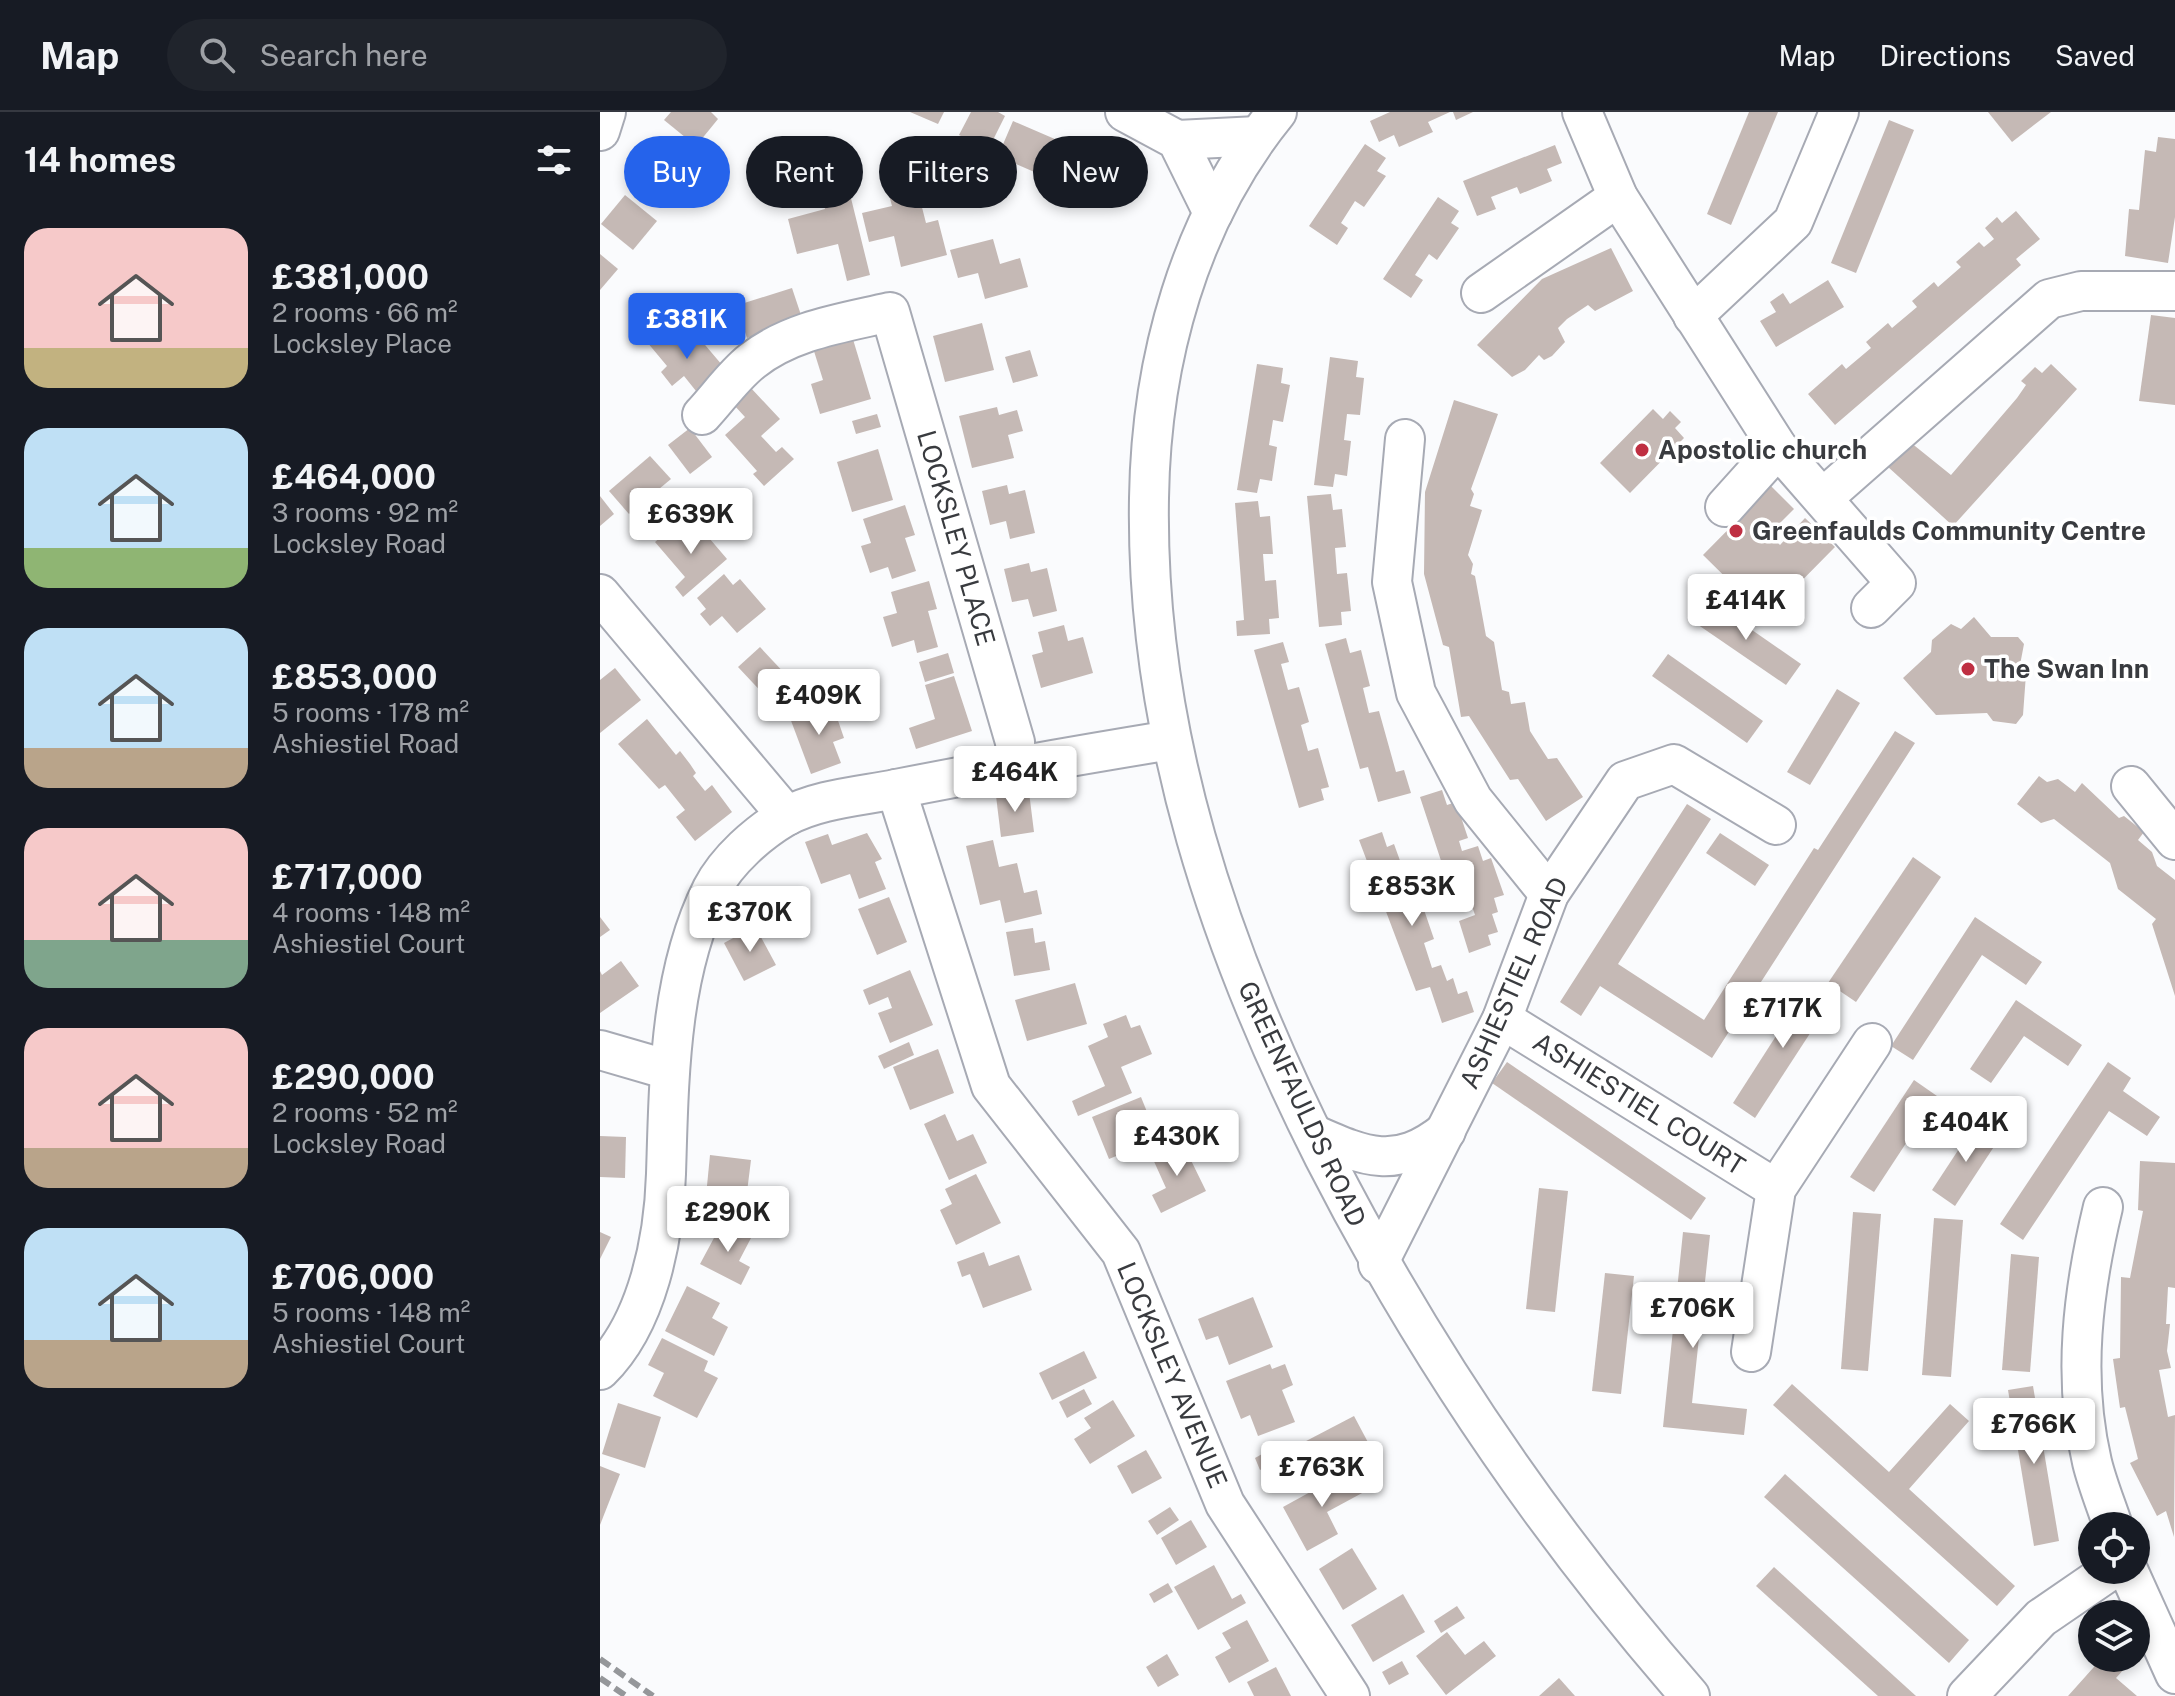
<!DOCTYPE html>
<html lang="en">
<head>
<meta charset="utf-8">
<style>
	:root { --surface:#171b24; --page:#20242c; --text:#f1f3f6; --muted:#9ea1a6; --line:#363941; --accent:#2563eb }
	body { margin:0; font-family:"Public Sans",sans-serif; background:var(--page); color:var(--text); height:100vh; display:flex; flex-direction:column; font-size:30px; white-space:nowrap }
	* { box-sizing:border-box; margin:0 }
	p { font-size:26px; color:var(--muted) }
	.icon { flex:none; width:44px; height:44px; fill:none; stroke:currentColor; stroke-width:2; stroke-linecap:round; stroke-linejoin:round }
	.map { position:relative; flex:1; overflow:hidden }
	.sheet { display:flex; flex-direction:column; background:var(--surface); width:600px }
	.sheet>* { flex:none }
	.top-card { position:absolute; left:24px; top:24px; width:760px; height:72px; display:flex; gap:16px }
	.buttons { position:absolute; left:1478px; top:1400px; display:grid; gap:16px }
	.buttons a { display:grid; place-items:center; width:72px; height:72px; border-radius:50%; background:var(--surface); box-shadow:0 4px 12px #0003; font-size:40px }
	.price { position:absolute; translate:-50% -68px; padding:0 18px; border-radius:8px; background:#fff; color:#222; font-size:26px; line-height:52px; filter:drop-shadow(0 2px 4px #0008) }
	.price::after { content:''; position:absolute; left:50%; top:48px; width:24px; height:18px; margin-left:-12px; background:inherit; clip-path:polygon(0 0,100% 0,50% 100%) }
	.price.selected { background:var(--accent); color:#fff }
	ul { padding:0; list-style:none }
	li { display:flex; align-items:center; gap:24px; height:200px; padding:0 24px }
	li span { display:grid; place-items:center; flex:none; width:224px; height:160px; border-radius:24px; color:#555 }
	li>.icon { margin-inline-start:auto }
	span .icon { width:96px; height:96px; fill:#fffc; stroke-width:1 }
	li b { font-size:34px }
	h2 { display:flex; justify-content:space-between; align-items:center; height:96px; padding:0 24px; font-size:34px }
	.tag { padding:0 28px; border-radius:36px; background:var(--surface); box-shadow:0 4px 12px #0003; font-size:28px; line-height:72px }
	.tag.selected { background:var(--accent); color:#fff }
	header { display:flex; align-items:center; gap:48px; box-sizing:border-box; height:112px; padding:0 40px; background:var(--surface); border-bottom:2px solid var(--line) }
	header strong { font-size:38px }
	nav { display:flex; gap:44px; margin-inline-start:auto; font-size:28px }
	.search { width:560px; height:72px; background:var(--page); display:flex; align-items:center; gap:20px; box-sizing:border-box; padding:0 28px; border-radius:44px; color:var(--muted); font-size:30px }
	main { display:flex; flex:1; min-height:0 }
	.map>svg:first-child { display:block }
	.building { fill:#c5b9b5 }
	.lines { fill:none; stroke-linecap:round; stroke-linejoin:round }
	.minor-casing { stroke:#a7aab4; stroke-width:42 }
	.minor { stroke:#fff; stroke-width:38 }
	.rail { stroke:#95979a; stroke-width:6; stroke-dasharray:12 6; stroke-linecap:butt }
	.poi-dot { fill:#bf2f42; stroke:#fff; stroke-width:3 }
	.labels { text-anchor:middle; stroke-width:7; stroke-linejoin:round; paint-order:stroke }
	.poi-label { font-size:26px; font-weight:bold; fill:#393b3f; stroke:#fff; text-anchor:start }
	.street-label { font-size:26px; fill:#393b3f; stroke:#fff }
</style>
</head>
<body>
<header>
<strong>Map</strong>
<div class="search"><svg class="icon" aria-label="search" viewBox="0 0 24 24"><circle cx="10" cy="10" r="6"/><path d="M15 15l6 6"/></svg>Search here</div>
<nav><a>Map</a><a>Directions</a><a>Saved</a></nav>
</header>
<main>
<section class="sheet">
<h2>14 homes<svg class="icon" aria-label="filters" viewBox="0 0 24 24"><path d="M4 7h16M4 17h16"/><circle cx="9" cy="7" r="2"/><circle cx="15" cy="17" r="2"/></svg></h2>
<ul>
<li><span style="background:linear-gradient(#f6c9c9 75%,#c2b280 0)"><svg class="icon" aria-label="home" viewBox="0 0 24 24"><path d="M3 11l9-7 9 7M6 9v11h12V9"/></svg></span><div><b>£381,000</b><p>2 rooms · 66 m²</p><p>Locksley Place</p></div></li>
<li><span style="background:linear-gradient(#bfe0f5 75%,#8fb573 0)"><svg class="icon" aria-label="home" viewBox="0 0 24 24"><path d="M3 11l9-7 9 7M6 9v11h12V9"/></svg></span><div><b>£464,000</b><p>3 rooms · 92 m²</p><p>Locksley Road</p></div></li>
<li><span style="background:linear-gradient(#bfe0f5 75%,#b9a48a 0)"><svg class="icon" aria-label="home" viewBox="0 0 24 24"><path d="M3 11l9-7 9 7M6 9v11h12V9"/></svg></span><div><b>£853,000</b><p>5 rooms · 178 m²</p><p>Ashiestiel Road</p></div></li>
<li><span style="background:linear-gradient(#f6c9c9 70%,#7fa58c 0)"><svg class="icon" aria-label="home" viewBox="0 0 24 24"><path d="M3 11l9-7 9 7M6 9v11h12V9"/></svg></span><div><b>£717,000</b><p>4 rooms · 148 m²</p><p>Ashiestiel Court</p></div></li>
<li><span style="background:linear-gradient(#f6c9c9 75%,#b9a48a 0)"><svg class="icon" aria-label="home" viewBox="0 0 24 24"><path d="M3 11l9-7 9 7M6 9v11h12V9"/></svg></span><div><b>£290,000</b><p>2 rooms · 52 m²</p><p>Locksley Road</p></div></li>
<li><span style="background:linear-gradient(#bfe0f5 70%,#b9a48a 0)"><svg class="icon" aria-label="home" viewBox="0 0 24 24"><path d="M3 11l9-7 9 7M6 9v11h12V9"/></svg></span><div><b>£706,000</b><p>5 rooms · 148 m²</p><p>Ashiestiel Court</p></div></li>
</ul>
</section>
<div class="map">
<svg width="1575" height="1584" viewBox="0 0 1575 1584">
	<rect width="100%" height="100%" fill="#fafbfd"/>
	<!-- building -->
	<g class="building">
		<polygon points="71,0 111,0 118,7 96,34 64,8"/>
		<polygon points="310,0 344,0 338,12"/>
		<polygon points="371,0 398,0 405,4 388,38 359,23"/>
		<polygon points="790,0 850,0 828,10 833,20 799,35 794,23 779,30 770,9"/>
		<polygon points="853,0 873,0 856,8"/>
		<polygon points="1149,0 1178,0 1131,113 1107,102"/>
		<polygon points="1388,0 1451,0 1412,30"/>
		<polygon points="1289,8 1314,18 1256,161 1231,151"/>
		<polygon points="413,9 471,34 466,47 481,53 471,76 398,44"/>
		<polygon points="1558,25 1575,27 1575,105 1568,151 1525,144 1529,97 1539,98 1545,38 1556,40"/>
		<polygon points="56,31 88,57 64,86 32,60"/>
		<polygon points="765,32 786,46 777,59 786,64 764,95 755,89 741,111 748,116 737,133 709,114"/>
		<polygon points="955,33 962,51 947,57 952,69 920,82 917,75 891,85 896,97 877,104 863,69"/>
		<polygon points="246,66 270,163 247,169 238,132 197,142 188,107 225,97 219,72"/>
		<polygon points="316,72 326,111 338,108 347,143 301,155 294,124 269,130 262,101 292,94 288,79"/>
		<polygon points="25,83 57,109 33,138 1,112"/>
		<polygon points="838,85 859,99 851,111 859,116 837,148 829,142 815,163 823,168 811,186 783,167"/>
		<polygon points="1416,99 1440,127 1416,147 1421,153 1235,313 1208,282 1242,252 1246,257 1271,236 1266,230 1288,211 1292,216 1317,195 1312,189 1334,170 1338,175 1361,155 1356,150 1379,130 1384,135 1394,127 1385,116 1397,105 1402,111"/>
		<polygon points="393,127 400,152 420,146 428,175 385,187 378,161 358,166 350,138"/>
		<polygon points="1011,136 1033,179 995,199 988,193 967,207 958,216 965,230 952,244 944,248 939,243 925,258 912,265 877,233 942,167"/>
		<polygon points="0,142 18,157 0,178"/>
		<polygon points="1228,168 1244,195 1176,235 1160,209 1176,200 1170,190 1183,181 1190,192"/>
		<polygon points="192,176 203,209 147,226 144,217 129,221 122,198"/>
		<polygon points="1551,203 1575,206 1575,293 1539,289"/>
		<polygon points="382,211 394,258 345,270 333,224"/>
		<polygon points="67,212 88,237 100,227 128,260 100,284 84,264 72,274 61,260 67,254 47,230"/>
		<polygon points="252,224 271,287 220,302 211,272 223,268 213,236"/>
		<polygon points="430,238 438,264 413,271 405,245"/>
		<polygon points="730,245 758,249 756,265 764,266 760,303 747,302 744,328 751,329 747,364 735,362 733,375 714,373"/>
		<polygon points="657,252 683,256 681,271 690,273 683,310 673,308 669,333 677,335 672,369 660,367 657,381 637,378"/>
		<polygon points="1451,252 1477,277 1353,414 1287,354 1310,330 1351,363 1417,286 1426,273 1421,269 1435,255 1442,261"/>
		<polygon points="150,275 180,307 161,324 176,340 182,335 194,347 164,374 153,362 157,359 125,323 145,305 133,292"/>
		<polygon points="854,288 898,302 871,377 874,382 870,394 882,398 868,443 873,452 871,462 875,464 886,524 894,530 902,578 909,580 911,592 925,590 930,619 948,647 957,646 983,685 946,709 918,667 910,668 869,604 861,605 849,535 843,533 824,462 825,380"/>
		<polygon points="397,295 399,303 417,298 423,319 408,323 414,346 372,356 359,304"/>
		<polygon points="1053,297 1063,307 1070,299 1081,310 1075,316 1084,326 1030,381 1000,351"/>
		<polygon points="277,302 281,315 256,322 252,309"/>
		<polygon points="90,316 112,345 90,362 68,333"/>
		<polygon points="278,337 293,388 252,400 237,350"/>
		<polygon points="50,344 71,367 29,402 9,379"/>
		<polygon points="407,373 409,382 425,378 435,421 410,427 406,409 390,413 382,379"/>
		<polygon points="1171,374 1194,397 1169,422 1180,433 1205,406 1235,435 1166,505 1103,443"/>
		<polygon points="731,382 733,398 742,397 746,435 735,436 737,462 747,461 751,499 741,500 742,513 719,515 707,384"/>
		<polygon points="0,384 14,402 0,414"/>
		<polygon points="658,389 660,405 670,404 673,442 663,442 665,469 676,468 679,506 669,507 670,522 637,524 636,509 644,508 635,391"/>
		<polygon points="305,393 315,423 305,426 316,459 292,467 288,455 270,461 261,434 271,431 263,407"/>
		<polygon points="76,412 85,423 98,413 127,447 83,485 75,475 85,465 55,430"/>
		<polygon points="429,451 431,460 447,456 457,499 433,505 428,487 412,490 404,457"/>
		<polygon points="124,462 133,473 140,467 166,497 137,521 122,504 110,514 100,502 106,497 97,486"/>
		<polygon points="329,469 337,497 328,499 338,535 317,541 314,528 292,535 283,505 297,501 291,480"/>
		<polygon points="1106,486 1201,552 1186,573 1091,508"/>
		<polygon points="1374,505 1391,525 1418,525 1424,532 1420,553 1426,562 1423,603 1416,612 1393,609 1387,601 1336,603 1303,566 1331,540 1332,528 1351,512 1361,517"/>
		<polygon points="464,513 468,529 483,525 493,561 441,576 432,543 443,540 438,520"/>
		<polygon points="746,526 750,541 761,538 770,574 763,576 769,601 779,599 796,660 804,658 811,681 778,690 768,655 760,657 725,532"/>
		<polygon points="683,530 689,550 681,552 688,578 699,575 709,610 701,613 708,639 718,636 729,675 721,677 724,688 699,696 654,538"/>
		<polygon points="160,535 188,565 167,586 138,555"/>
		<polygon points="348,541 354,561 325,570 319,550"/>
		<polygon points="1068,542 1163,609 1147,631 1052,564"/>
		<polygon points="15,556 41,588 0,621 0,568"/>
		<polygon points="354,564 372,619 316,637 309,616 335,607 325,573"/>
		<polygon points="1237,577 1260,591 1210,673 1187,660"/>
		<polygon points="232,591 244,626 233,630 241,651 211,662 190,606"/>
		<polygon points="47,607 76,643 80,639 90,652 96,661 93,664 105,679 112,673 132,700 95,729 76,705 85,698 65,673 59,677 18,632"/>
		<polygon points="1295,619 1315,631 1112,946 1000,874 981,904 960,890 1087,692 1111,707 1018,852 1104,908 1214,736 1218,738"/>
		<polygon points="1439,664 1447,670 1458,667 1475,680 1482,671 1519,706 1524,704 1544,720 1538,728 1552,740 1557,754 1575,768 1575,884 1552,812 1556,807 1518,777 1510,751 1454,707 1441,711 1417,692"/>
		<polygon points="842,678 847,693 856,690 868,726 859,729 862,739 878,734 883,749 891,746 904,783 894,786 898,800 892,802 898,820 888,823 891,833 869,841 859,809 875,803 864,771 850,776 820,685"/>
		<polygon points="429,680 434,720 401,725 396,684"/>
		<polygon points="782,720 787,735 794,732 816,793 822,792 834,827 824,831 832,856 841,853 847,869 853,866 858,882 867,879 874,900 842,911 830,875 816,879 759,728"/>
		<polygon points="267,721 282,747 275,750 286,777 259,787 250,762 221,772 205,730 228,722 232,733"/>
		<polygon points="1120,721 1169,753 1155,774 1106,741"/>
		<polygon points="393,728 399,755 417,751 424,781 437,778 442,802 405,811 400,788 380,793 366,734"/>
		<polygon points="1313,745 1341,765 1256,890 1228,871"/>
		<polygon points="289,785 307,830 277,843 258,797"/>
		<polygon points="0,805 10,818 0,825"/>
		<polygon points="1375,805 1442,850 1426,873 1382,843 1313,948 1291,934"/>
		<polygon points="155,814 176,853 144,869 124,831"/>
		<polygon points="433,816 435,831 445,829 450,858 414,864 406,820"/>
		<polygon points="21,849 39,874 0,901 0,859 2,863"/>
		<polygon points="310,858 333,913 290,931 278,901 292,896 288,885 269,893 263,878"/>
		<polygon points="475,871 487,912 427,929 415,888"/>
		<polygon points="1210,871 1233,886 1155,1006 1133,991"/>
		<polygon points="1416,888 1482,933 1468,954 1424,924 1391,971 1370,957"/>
		<polygon points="526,903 531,916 540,913 552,942 521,955 532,981 478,1004 472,989 505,974 488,934 508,925 503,912"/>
		<polygon points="309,930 314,943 284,957 278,944"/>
		<polygon points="338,937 354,981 310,998 293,955"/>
		<polygon points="907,950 1106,1086 1091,1108 892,971"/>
		<polygon points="1508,950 1531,966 1523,979 1560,1005 1547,1024 1509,999 1423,1128 1400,1112"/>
		<polygon points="1314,968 1337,984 1274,1080 1250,1065"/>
		<polygon points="541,985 558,1027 509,1047 492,1005"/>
		<polygon points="345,1002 357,1029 373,1022 387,1051 349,1068 324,1012"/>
		<polygon points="1376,1011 1399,1027 1355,1094 1332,1078"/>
		<polygon points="0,1024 26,1025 25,1066 0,1065"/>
		<polygon points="582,1030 606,1079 561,1101 552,1083 566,1076 552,1045"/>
		<polygon points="110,1043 151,1048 146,1088 106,1084"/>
		<polygon points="1540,1049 1575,1051 1575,1176 1568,1175 1566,1212 1570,1212 1567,1239 1571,1256 1559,1258 1568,1305 1575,1303 1574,1425 1566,1399 1557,1404 1530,1351 1538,1347 1525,1295 1520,1296 1513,1247 1520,1246 1521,1165 1530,1166 1543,1099 1538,1098"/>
		<polygon points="376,1062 401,1111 356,1133 340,1098 352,1092 345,1077"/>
		<polygon points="939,1076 968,1079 955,1200 926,1197"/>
		<polygon points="1253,1100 1281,1102 1268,1259 1241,1257"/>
		<polygon points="1334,1106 1363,1108 1351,1265 1322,1263"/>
		<polygon points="122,1111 151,1126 139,1149 150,1155 141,1173 100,1152"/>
		<polygon points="0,1120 11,1125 0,1147"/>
		<polygon points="1083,1120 1110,1123 1092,1291 1147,1297 1144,1323 1063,1315"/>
		<polygon points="384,1140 389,1154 419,1143 432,1178 383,1196 370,1162 362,1165 357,1150"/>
		<polygon points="1411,1142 1439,1145 1430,1260 1402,1258"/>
		<polygon points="1005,1161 1034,1164 1021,1282 992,1279"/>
		<polygon points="87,1174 120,1191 112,1206 128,1215 114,1244 65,1219"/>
		<polygon points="653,1185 673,1235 629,1253 618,1224 606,1228 598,1207"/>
		<polygon points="62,1226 108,1249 104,1259 118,1266 97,1306 53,1284 64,1261 48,1253"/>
		<polygon points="484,1239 497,1266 452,1288 439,1261"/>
		<polygon points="670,1252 672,1257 685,1252 693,1273 682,1278 695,1310 658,1324 650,1303 641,1307 626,1269"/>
		<polygon points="1192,1272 1289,1360 1350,1292 1369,1309 1309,1377 1415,1474 1397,1494 1173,1293"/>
		<polygon points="1433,1274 1459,1429 1434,1434 1408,1278"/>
		<polygon points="484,1277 492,1292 467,1306 459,1290"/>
		<polygon points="513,1288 535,1324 490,1352 474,1327 491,1316 484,1306"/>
		<polygon points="18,1291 61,1305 45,1356 2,1342"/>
		<polygon points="754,1304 771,1336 704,1372 687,1339"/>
		<polygon points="671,1337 677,1349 660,1358 655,1346"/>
		<polygon points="546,1338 562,1366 532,1382 517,1354"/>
		<polygon points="0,1354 20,1362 0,1413"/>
		<polygon points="752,1357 764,1380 727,1400 738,1422 707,1439 683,1395"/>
		<polygon points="1185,1362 1369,1528 1349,1551 1164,1385"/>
		<polygon points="570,1395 579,1408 557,1423 548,1409"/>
		<polygon points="591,1408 607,1435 576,1453 561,1426"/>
		<polygon points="752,1436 777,1477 743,1498 719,1457"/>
		<polygon points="614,1453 632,1487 641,1482 646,1491 598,1518 574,1475"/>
		<polygon points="1174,1455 1316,1584 1278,1584 1156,1474"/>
		<polygon points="568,1471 573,1480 554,1491 549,1482"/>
		<polygon points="803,1482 825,1520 773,1550 751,1513"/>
		<polygon points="857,1494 865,1506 841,1521 834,1509"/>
		<polygon points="647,1508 669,1549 629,1571 615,1545 631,1536 622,1521"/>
		<polygon points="847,1520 865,1543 884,1529 896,1544 846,1583 816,1544"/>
		<polygon points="567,1542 579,1563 558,1575 546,1555"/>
		<polygon points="1502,1546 1534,1546 1516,1566 1537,1584 1468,1584"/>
		<polygon points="802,1549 809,1562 789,1573 782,1560"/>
		<polygon points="676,1555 691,1584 654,1584 647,1570"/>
		<polygon points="959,1566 975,1584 939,1584"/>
	</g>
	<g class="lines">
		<!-- minor casing -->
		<g class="minor-casing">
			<g id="minor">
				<polyline points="525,0 577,28 613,101"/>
				<path d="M677 0C589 108 551 249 549 386 545 620 620 839 724 1045 824 1241 945 1418 1090 1584"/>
				<polyline points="982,0 1018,85 1178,336 1296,471 1271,496"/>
				<polyline points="0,19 6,0"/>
				<polyline points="577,28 658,24"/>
				<polyline points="881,181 1018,85"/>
				<polyline points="1093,204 1193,110 1239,0"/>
				<path d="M102 303C118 286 133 264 152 249 191 218 243 211 290 200L415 630 416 653"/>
				<polyline points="805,327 792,470 816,581 873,688 949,782"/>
				<polyline points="1224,385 1449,187 1481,179 1575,179"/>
				<polyline points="1125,395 1178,336"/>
				<polyline points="0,482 187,704"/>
				<polyline points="1531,674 1575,728"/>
				<polyline points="296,677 391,974 521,1140 625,1392 750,1584"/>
				<polyline points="902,907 1176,1077"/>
				<polyline points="0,938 69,958"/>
				<path d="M713 1022C765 1045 796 1059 846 1019"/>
				<path d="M1503 1095C1483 1178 1472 1265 1492 1350 1497 1371 1506 1393 1513 1414"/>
				<polyline points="778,1152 902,907 949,782 1025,669 1074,652 1176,713"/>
				<polyline points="1151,1240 1176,1077 1272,931"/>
				<path d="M0 1258C48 1211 64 1126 66 1062 69 968 69 863 112 777 127 748 158 721 185 705 217 687 261 684 296 677 388 659 479 643 571 628"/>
				<polyline points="1528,1458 1575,1562"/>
				<polyline points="1367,1584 1441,1506 1511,1458"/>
			</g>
		</g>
		<!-- minor -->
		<use href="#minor" class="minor"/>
		<!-- rail -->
		<g class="rail">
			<polyline points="0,1547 53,1584"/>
			<polyline points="0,1566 26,1584"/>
		</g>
	</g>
	<!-- markers -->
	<g class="poi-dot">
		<circle cx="1042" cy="338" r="8"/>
		<circle cx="1136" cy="419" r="8"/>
		<circle cx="1368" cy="557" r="8"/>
	</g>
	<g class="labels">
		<!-- poi labels -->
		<g class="poi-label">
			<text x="1058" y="347">Apostolic church</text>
			<text x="1152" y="428">Greenfaulds Community Centre</text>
			<text x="1384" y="566">The Swan Inn</text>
		</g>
		<!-- street labels -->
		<g class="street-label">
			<text transform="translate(356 426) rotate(74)" y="9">LOCKSLEY PLACE</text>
			<text transform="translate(914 871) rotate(-66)" y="9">ASHIESTIEL ROAD</text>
			<text transform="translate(702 992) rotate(65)" y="9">GREENFAULDS ROAD</text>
			<text transform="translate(1039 992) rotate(32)" y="9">ASHIESTIEL COURT</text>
			<text transform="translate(572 1263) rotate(67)" y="9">LOCKSLEY AVENUE</text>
		</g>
	</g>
</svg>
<div class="buttons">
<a><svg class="icon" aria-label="locate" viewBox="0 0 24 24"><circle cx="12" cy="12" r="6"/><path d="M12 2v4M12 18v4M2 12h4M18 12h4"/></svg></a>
<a><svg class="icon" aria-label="layers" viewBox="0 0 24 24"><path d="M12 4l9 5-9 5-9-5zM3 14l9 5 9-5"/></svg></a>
</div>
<b class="price selected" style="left:87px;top:249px">£381K</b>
<b class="price" style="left:91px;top:444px">£639K</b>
<b class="price" style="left:1146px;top:530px">£414K</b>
<b class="price" style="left:219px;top:625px">£409K</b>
<b class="price" style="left:415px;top:702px">£464K</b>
<b class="price" style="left:812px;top:816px">£853K</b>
<b class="price" style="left:150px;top:842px">£370K</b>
<b class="price" style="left:1183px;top:938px">£717K</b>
<b class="price" style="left:1366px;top:1052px">£404K</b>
<b class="price" style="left:577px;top:1066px">£430K</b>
<b class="price" style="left:128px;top:1142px">£290K</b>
<b class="price" style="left:1093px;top:1238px">£706K</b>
<b class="price" style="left:1434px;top:1354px">£766K</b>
<b class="price" style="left:722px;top:1397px">£763K</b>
<div class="top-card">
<a class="tag selected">Buy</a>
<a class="tag">Rent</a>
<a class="tag">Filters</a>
<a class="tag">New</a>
</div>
</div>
</main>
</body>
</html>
